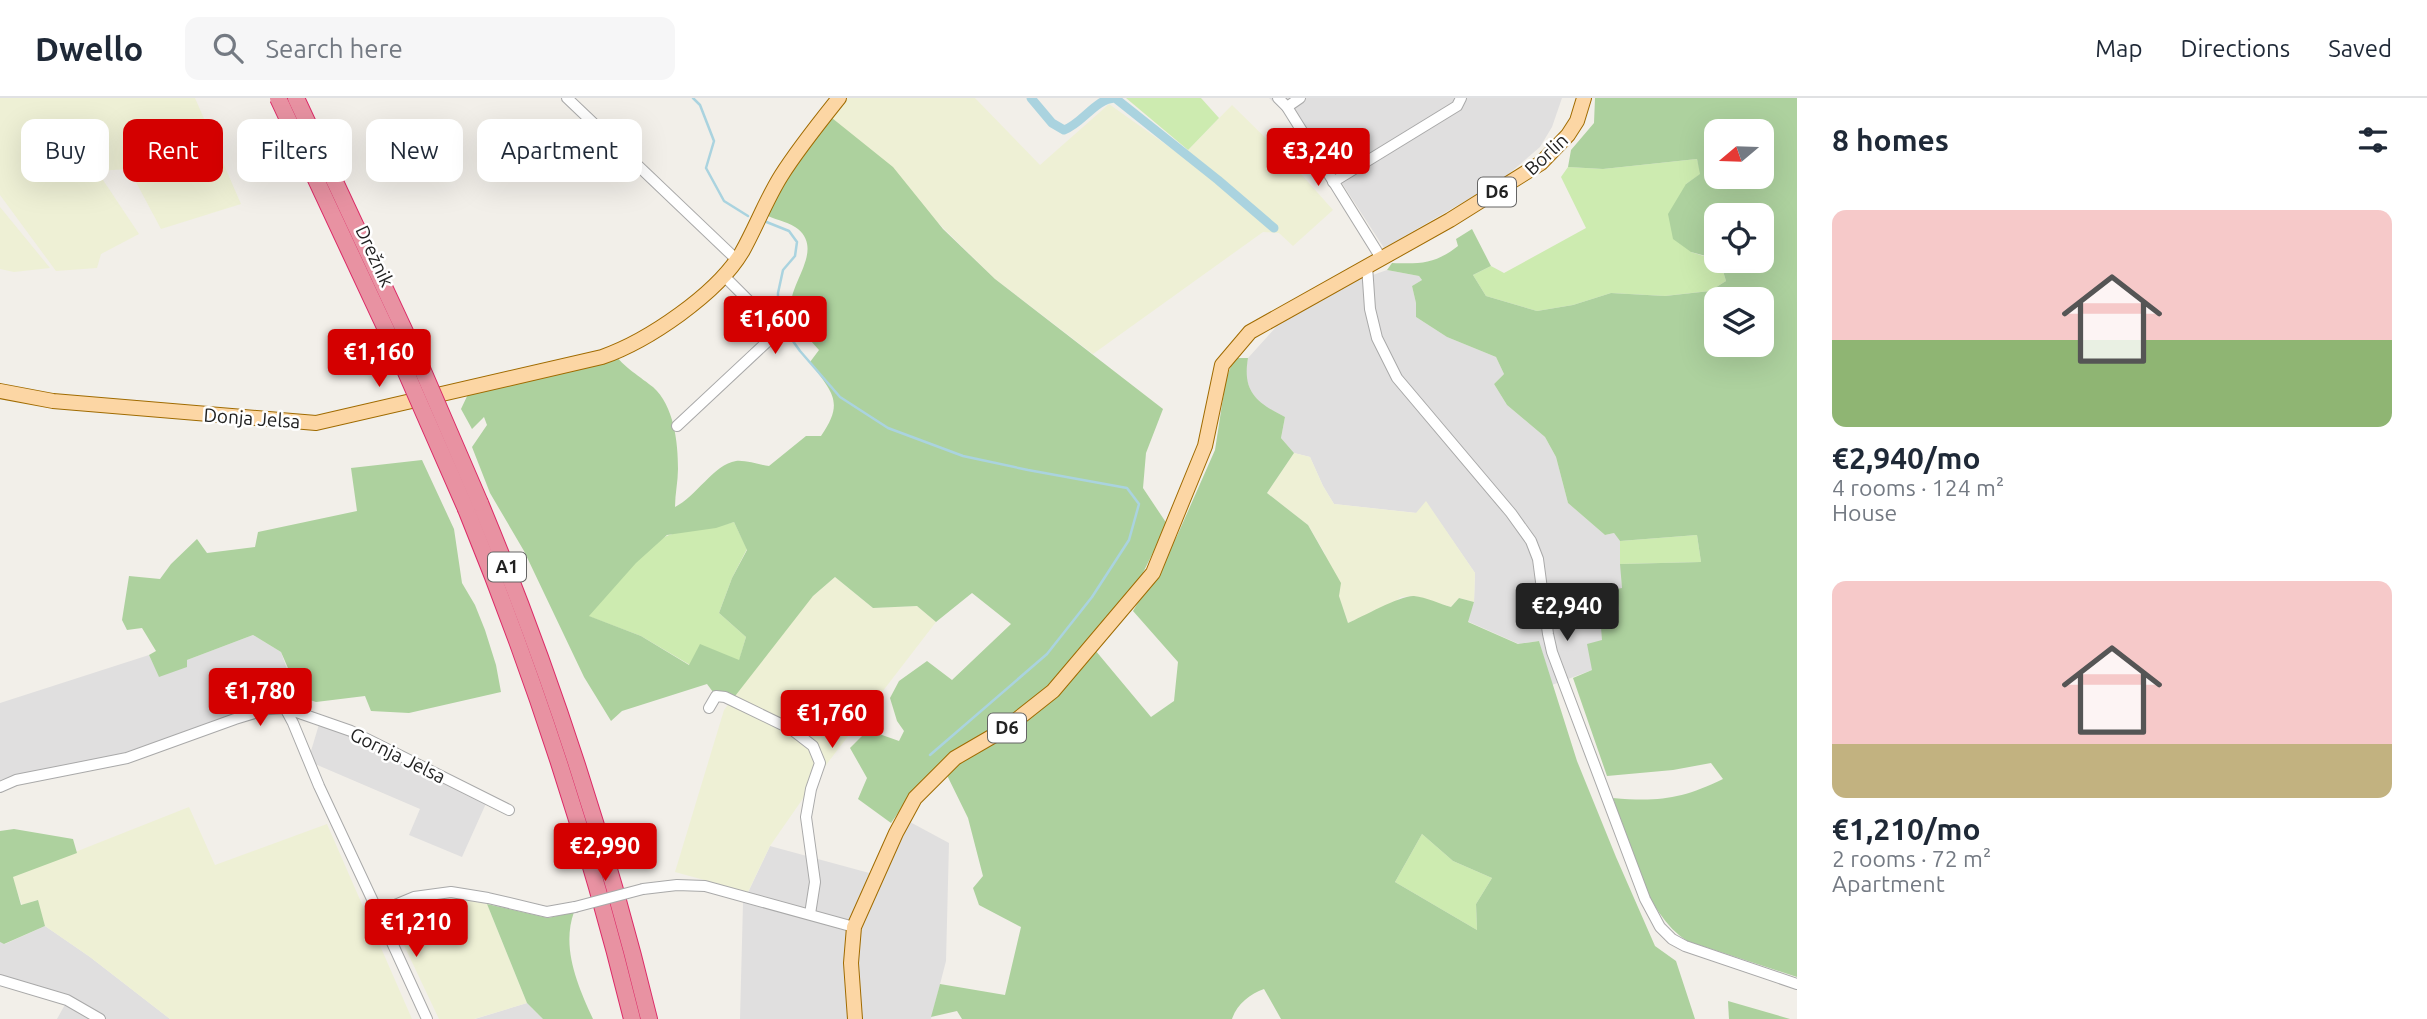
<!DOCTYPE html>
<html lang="en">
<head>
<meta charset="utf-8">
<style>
	:root { --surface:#fff; --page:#f6f6f7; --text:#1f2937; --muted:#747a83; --line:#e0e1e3; --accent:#d40000 }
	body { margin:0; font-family:Ubuntu,sans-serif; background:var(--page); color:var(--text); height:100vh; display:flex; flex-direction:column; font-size:26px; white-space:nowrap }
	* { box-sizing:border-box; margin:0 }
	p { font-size:23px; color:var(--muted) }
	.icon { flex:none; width:38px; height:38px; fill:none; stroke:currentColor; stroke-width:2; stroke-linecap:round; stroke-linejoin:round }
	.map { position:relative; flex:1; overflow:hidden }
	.side { display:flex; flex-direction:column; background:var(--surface); width:630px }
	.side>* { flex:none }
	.hud { position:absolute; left:21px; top:21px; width:665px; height:63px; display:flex; gap:14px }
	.needle { width:46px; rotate:251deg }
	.fabs { position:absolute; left:1704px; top:21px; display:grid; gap:14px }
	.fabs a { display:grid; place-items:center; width:70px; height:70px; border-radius:14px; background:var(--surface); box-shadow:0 7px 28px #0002; font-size:35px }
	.price { position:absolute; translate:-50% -60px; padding:0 16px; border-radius:7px; background:var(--accent); color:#fff; font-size:23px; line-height:46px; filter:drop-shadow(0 2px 4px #0008) }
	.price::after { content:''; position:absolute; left:50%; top:42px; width:21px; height:16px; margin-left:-10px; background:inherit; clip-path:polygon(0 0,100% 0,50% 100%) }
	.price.current { background:#222; color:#fff }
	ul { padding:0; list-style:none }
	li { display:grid; align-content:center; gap:14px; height:371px; padding:0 35px }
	li span { display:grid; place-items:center; height:217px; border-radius:14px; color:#555 }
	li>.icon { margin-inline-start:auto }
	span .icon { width:126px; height:126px; fill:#fffc; stroke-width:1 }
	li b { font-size:30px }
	h2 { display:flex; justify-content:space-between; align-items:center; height:84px; padding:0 35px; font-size:30px }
	.pill { padding:0 24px; border-radius:14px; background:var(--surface); box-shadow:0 7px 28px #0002; font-size:24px; line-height:63px }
	.pill.current { background:var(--accent); color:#fff }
	header { display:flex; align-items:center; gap:42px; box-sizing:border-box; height:98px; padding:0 35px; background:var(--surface); border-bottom:2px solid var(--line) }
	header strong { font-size:33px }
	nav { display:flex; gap:38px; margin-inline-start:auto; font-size:24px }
	.search { width:490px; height:63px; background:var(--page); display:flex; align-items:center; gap:18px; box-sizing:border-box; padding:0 24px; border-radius:14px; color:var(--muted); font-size:26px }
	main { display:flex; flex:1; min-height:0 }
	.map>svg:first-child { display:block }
	.residential { fill:#e0dfdf }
	.farmland { fill:#eef0d5 }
	.grass { fill:#cdebb0 }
	.forest { fill:#add19e; fill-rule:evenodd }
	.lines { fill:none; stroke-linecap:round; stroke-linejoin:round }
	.stream { stroke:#aad3df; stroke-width:2.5 }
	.canal { stroke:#aad3df; stroke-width:9 }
	.minor-casing { stroke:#a9a9a9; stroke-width:12 }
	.major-casing { stroke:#a06b00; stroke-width:16 }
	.highway-casing { stroke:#dc2a67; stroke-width:18 }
	.minor { stroke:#fff; stroke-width:10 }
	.major { stroke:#fcd6a4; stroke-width:14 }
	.highway { stroke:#e892a2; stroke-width:16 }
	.minor-bridge-casing { stroke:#a9a9a9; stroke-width:12; stroke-linecap:butt }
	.highway-bridge-casing { stroke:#dc2a67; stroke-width:18; stroke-linecap:butt }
	.minor-bridge { stroke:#fff; stroke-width:10 }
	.highway-bridge { stroke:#e892a2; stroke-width:16 }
	.labels { text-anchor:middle; stroke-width:5; stroke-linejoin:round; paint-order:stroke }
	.shield { fill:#fff; stroke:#646464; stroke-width:2 }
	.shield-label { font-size:18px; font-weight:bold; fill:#222 }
	.street-label { font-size:19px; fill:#222; stroke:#fff }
</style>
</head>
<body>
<header>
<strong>Dwello</strong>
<div class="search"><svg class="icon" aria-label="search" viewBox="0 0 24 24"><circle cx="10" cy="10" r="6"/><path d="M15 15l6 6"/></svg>Search here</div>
<nav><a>Map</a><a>Directions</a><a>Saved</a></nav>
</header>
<main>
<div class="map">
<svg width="1797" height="921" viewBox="0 0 1797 921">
	<rect width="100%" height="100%" fill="#f2efe9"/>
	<!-- residential -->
	<g class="residential">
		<polygon points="1269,0 1562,0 1552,29 1540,49 1503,81 1384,150 1288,2 1280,10"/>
		<polygon points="1387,172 1419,178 1422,182 1412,188 1416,205 1416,219 1447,239 1496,259 1504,276 1494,286 1507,307 1545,339 1556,359 1568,405 1605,437 1614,435 1620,443 1622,491 1616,492 1619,512 1602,542 1592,572 1552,587 1539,543 1519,546 1467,523 1474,504 1475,475 1426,404 1417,415 1334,406 1323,388 1310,359 1294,355 1281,340 1285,319 1261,307 1250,292 1245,275 1248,260 1276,229 1350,185"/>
		<polygon points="253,537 281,554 296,597 246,611 179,637 123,655 0,684 0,605 149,557 159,578 187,562"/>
		<polygon points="320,623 488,701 462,759 409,737 420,711 308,663"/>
		<polygon points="910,724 949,745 946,863 931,921 740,921 743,805 770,748 884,779"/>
		<polygon points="45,828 90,859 170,921 57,921 67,903 0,882 0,844 5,846"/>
		<polygon points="527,905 543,921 474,921 475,921"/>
	</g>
	<!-- farmland -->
	<g class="farmland">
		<polygon points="0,0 195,0 241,106 161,131 129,71 97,73 139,136 101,156 97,170 56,173 0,97"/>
		<polygon points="848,0 975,0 1040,67 1109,6 1182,58 1232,7 1293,67 1333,112 1293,148 1279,135 1263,134 1093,256 995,181 832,20"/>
		<polygon points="0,109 50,170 14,174 0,171"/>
		<polygon points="1294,355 1310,359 1323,388 1334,406 1416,415 1426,403 1475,475 1474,504 1459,500 1451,509 1414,498 1401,499 1392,506 1348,525 1324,454 1308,427 1267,395"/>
		<polygon points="835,479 873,510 917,508 936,524 829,663 770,748 748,794 675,774 724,612 785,531 813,498"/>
		<polygon points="189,709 215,767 327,726 412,921 170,921 90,859 45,828 37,802 22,807 12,779"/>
		<polygon points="469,803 487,806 527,905 474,921 439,921 392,822 442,805"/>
	</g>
	<!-- grass -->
	<g class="grass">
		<polygon points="1126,0 1201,0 1219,20 1188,52"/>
		<polygon points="1697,61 1701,76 1686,86 1691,154 1720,163 1726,183 1710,193 1665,198 1611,195 1573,207 1537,213 1486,198 1473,177 1491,168 1504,175 1586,130 1561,79 1568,69 1603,71"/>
		<path d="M734 424 747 451 732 480 719 515 746 539 739 563 690 567 641 538 588 518C603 501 651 443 669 437 689 430 712 431 734 424Z"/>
		<polygon points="1697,437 1701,464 1620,466 1620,443"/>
		<polygon points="1422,736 1453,763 1492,780 1476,806 1477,832 1395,784"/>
	</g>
	<!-- forest -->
	<g class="forest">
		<path d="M1595 0H1797V879L1687 843C1644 815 1630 746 1613 700 1658 704 1682 701 1723 681L1711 665 1673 672 1607 678 1573 580 1592 572 1587 546 1602 542 1600 517 1619 512 1616 491 1622 490 1620 466 1701 464 1697 437 1620 443 1614 435 1605 437 1568 405 1556 359 1545 339 1507 307 1494 286 1504 276 1496 259 1447 239 1416 219V205L1412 188 1422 182 1419 178 1387 172 1392 165C1421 166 1435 166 1458 148L1456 141 1472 131 1491 168 1473 177 1486 198 1537 213 1573 207 1611 195 1665 198 1710 193 1726 183 1720 163H1762V117H1717V161L1691 154 1673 141 1668 116 1686 86 1700 76 1697 61 1603 71 1568 69 1571 52 1594 25ZM1717 33H1762V79H1717ZM1717 201H1762V247H1717Z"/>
		<path d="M832 20 893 69 943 131 995 181 1163 311 1146 355 1143 390 1167 426 1135 491 1090 546 1151 619 1174 603 1178 564 1133 513 1177 438 1215 352 1226 281 1234 260H1248C1242 294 1257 305 1285 319L1281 340 1294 355 1267 395 1308 427 1341 485 1339 498 1348 525C1362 519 1401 497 1414 498 1426 499 1440 506 1451 509L1459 500 1474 504 1468 524 1518 546 1539 543 1577 663 1616 759 1655 848 1676 863 1695 921H1281L1264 891C1250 896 1237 906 1232 921H962L957 913 931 919 940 886 1005 897 1021 829 979 807 973 790 983 778 968 720 941 665 917 688 891 725 858 701 867 680 850 650 868 632 899 643 904 633 897 623 890 600 899 583 927 563 952 582 1011 526 972 495 936 524 917 508 873 510 835 479 813 498 732 602 716 598 707 586 622 613 611 623 584 579 524 453 490 395 472 349 487 327 484 319 472 331 461 311 470 292 616 257C620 266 643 281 653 289 674 308 678 344 678 371 678 383 675 396 675 409 696 399 714 366 736 363 746 362 759 367 769 368L806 338H821C845 303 832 295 810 264L819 252C809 240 790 224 791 207 791 183 823 152 798 131 791 125 777 122 768 118L788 77ZM734 424 747 452 732 480 719 515 746 539 739 562 700 546 689 567 641 538 589 518 636 465 667 437 716 430ZM1422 736 1453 763 1492 780 1476 806 1477 832 1395 784Z"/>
		<polygon points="422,362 454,431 462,485 475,507 485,532 496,567 501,594 409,615 371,613 365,598 316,604 304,600 298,593 281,554 253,537 187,562 187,569 159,579 149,557 156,553 142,530 127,532 122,522 129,478 160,481 171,466 197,441 207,455 255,449 258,434 357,413 351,370"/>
		<polygon points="14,731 73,741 77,755 13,779 21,807 38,802 45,828 4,846 0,844 0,733"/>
		<path d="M487 806 548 820 574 814C561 850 578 888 593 921H543L527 905Z"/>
		<polygon points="1728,903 1790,921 1729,921"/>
	</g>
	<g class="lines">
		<!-- stream -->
		<g class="stream">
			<polyline points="693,0 700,7 714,43 706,70 724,103 748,118"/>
			<polyline points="764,123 789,133 797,144 795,158 783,172 778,195 778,216 785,232 800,253 840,299 888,330 963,358 1028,372 1127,390 1139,406 1129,442 1092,499 1047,556 930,657"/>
		</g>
		<!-- canal -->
		<path class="canal" d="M1031 0 1052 25 1064 32C1083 25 1095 1 1115 0L1218 82 1274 130"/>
		<!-- minor casing -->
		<g class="minor-casing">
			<g id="minor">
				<polyline points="567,0 737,162"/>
				<polyline points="1278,0 1287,9 1381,160"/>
				<polyline points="1287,9 1300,0"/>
				<polyline points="1333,84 1457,8 1461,0"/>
				<polyline points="1367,168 1370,211 1377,240 1397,280 1511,415 1531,443 1538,461 1548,536 1552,554 1645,801 1660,829 1672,841 1685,848 1797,886"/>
				<polyline points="677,328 769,242 774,234 771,225 723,177"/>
				<polyline points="285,610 293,625 319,688 378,814 414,799 451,794 488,800 547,814 575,809"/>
				<polyline points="709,610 716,598 725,599 791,631 813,648 820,665 811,691 806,719 815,784 810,816"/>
				<polyline points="0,689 16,682 127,660 235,621 268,611 285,610 351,633 509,712"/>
				<polyline points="643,791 677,787 705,788 854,829"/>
				<polyline points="378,814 427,921"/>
				<polyline points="0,882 67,902 100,921"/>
			</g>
		</g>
		<!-- major casing -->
		<g class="major-casing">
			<g id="major">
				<path d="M0 293 53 303 316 325 602 259C648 243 717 196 742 154 756 129 766 102 781 78 798 51 819 25 839 0"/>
				<polyline points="855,921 851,865 854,829 896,735 915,700 955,660 1005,631 1053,593 1153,475 1205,348 1222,267 1250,234 1450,122 1541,65 1568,37 1577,23 1584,0"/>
			</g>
		</g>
		<!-- highway casing -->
		<g class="highway-casing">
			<g id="highway">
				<path d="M480 405C550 573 606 744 649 921"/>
				<path d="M466 411C534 577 589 746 632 921"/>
			</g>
		</g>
		<!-- minor -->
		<use href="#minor" class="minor"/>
		<!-- major -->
		<use href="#major" class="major"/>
		<!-- highway -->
		<use href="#highway" class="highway"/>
		<!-- minor-bridge casing -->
		<g class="minor-bridge-casing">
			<polyline id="minor-bridge" points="575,809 643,791"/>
		</g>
		<!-- highway-bridge casing -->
		<g class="highway-bridge-casing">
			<g id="highway-bridge">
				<polyline points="278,0 405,272 466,411"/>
				<polyline points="296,0 420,266 480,405"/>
			</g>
		</g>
		<!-- minor-bridge -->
		<use href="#minor-bridge" class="minor-bridge"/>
		<!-- highway-bridge -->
		<use href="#highway-bridge" class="highway-bridge"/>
	</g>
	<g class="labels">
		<!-- shield labels -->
		<g class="shield">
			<rect x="1478" y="79.5" width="38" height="29" rx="5"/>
			<rect x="488" y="454.5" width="38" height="29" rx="5"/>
			<rect x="988" y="615.5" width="38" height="29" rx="5"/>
		</g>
		<g class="shield-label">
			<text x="1497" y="100">D6</text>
			<text x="507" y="475">A1</text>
			<text x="1007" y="636">D6</text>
		</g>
		<!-- street labels -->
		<g class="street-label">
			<text transform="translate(1546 56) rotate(-43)" y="7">Borlin</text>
			<text transform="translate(375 158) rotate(65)" y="7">Drežnik</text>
			<text transform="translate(252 320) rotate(4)" y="7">Donja Jelsa</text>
			<text transform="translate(398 657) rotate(26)" y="7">Gornja Jelsa</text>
		</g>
	</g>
</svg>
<div class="fabs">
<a><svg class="needle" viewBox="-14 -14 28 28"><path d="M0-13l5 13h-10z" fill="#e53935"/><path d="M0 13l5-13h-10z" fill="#747a83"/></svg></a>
<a><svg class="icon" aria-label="locate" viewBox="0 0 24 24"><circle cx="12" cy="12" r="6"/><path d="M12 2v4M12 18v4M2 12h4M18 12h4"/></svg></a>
<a><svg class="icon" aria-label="layers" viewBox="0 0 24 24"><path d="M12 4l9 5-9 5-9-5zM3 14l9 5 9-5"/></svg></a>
</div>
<b class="price" style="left:1318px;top:90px">€3,240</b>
<b class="price" style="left:775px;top:258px">€1,600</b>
<b class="price" style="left:379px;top:291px">€1,160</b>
<b class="price current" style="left:1567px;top:545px">€2,940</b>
<b class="price" style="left:260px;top:630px">€1,780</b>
<b class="price" style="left:832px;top:652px">€1,760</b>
<b class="price" style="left:605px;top:785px">€2,990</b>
<b class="price" style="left:416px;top:861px">€1,210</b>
<div class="hud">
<a class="pill">Buy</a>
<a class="pill current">Rent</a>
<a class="pill">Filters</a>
<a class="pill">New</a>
<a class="pill">Apartment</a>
</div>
</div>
<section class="side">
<h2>8 homes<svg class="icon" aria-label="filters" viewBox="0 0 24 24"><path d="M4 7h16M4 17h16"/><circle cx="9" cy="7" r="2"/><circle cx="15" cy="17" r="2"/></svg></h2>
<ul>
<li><span style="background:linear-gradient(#f6c9c9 60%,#8fb573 0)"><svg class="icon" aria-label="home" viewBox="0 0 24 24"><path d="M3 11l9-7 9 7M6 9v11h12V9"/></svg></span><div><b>€2,940/mo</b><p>4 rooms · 124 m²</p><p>House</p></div></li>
<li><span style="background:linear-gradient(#f6c9c9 75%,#c2b280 0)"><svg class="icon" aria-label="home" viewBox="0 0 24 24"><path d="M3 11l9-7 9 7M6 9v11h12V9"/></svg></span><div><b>€1,210/mo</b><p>2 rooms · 72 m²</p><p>Apartment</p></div></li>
</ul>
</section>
</main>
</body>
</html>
